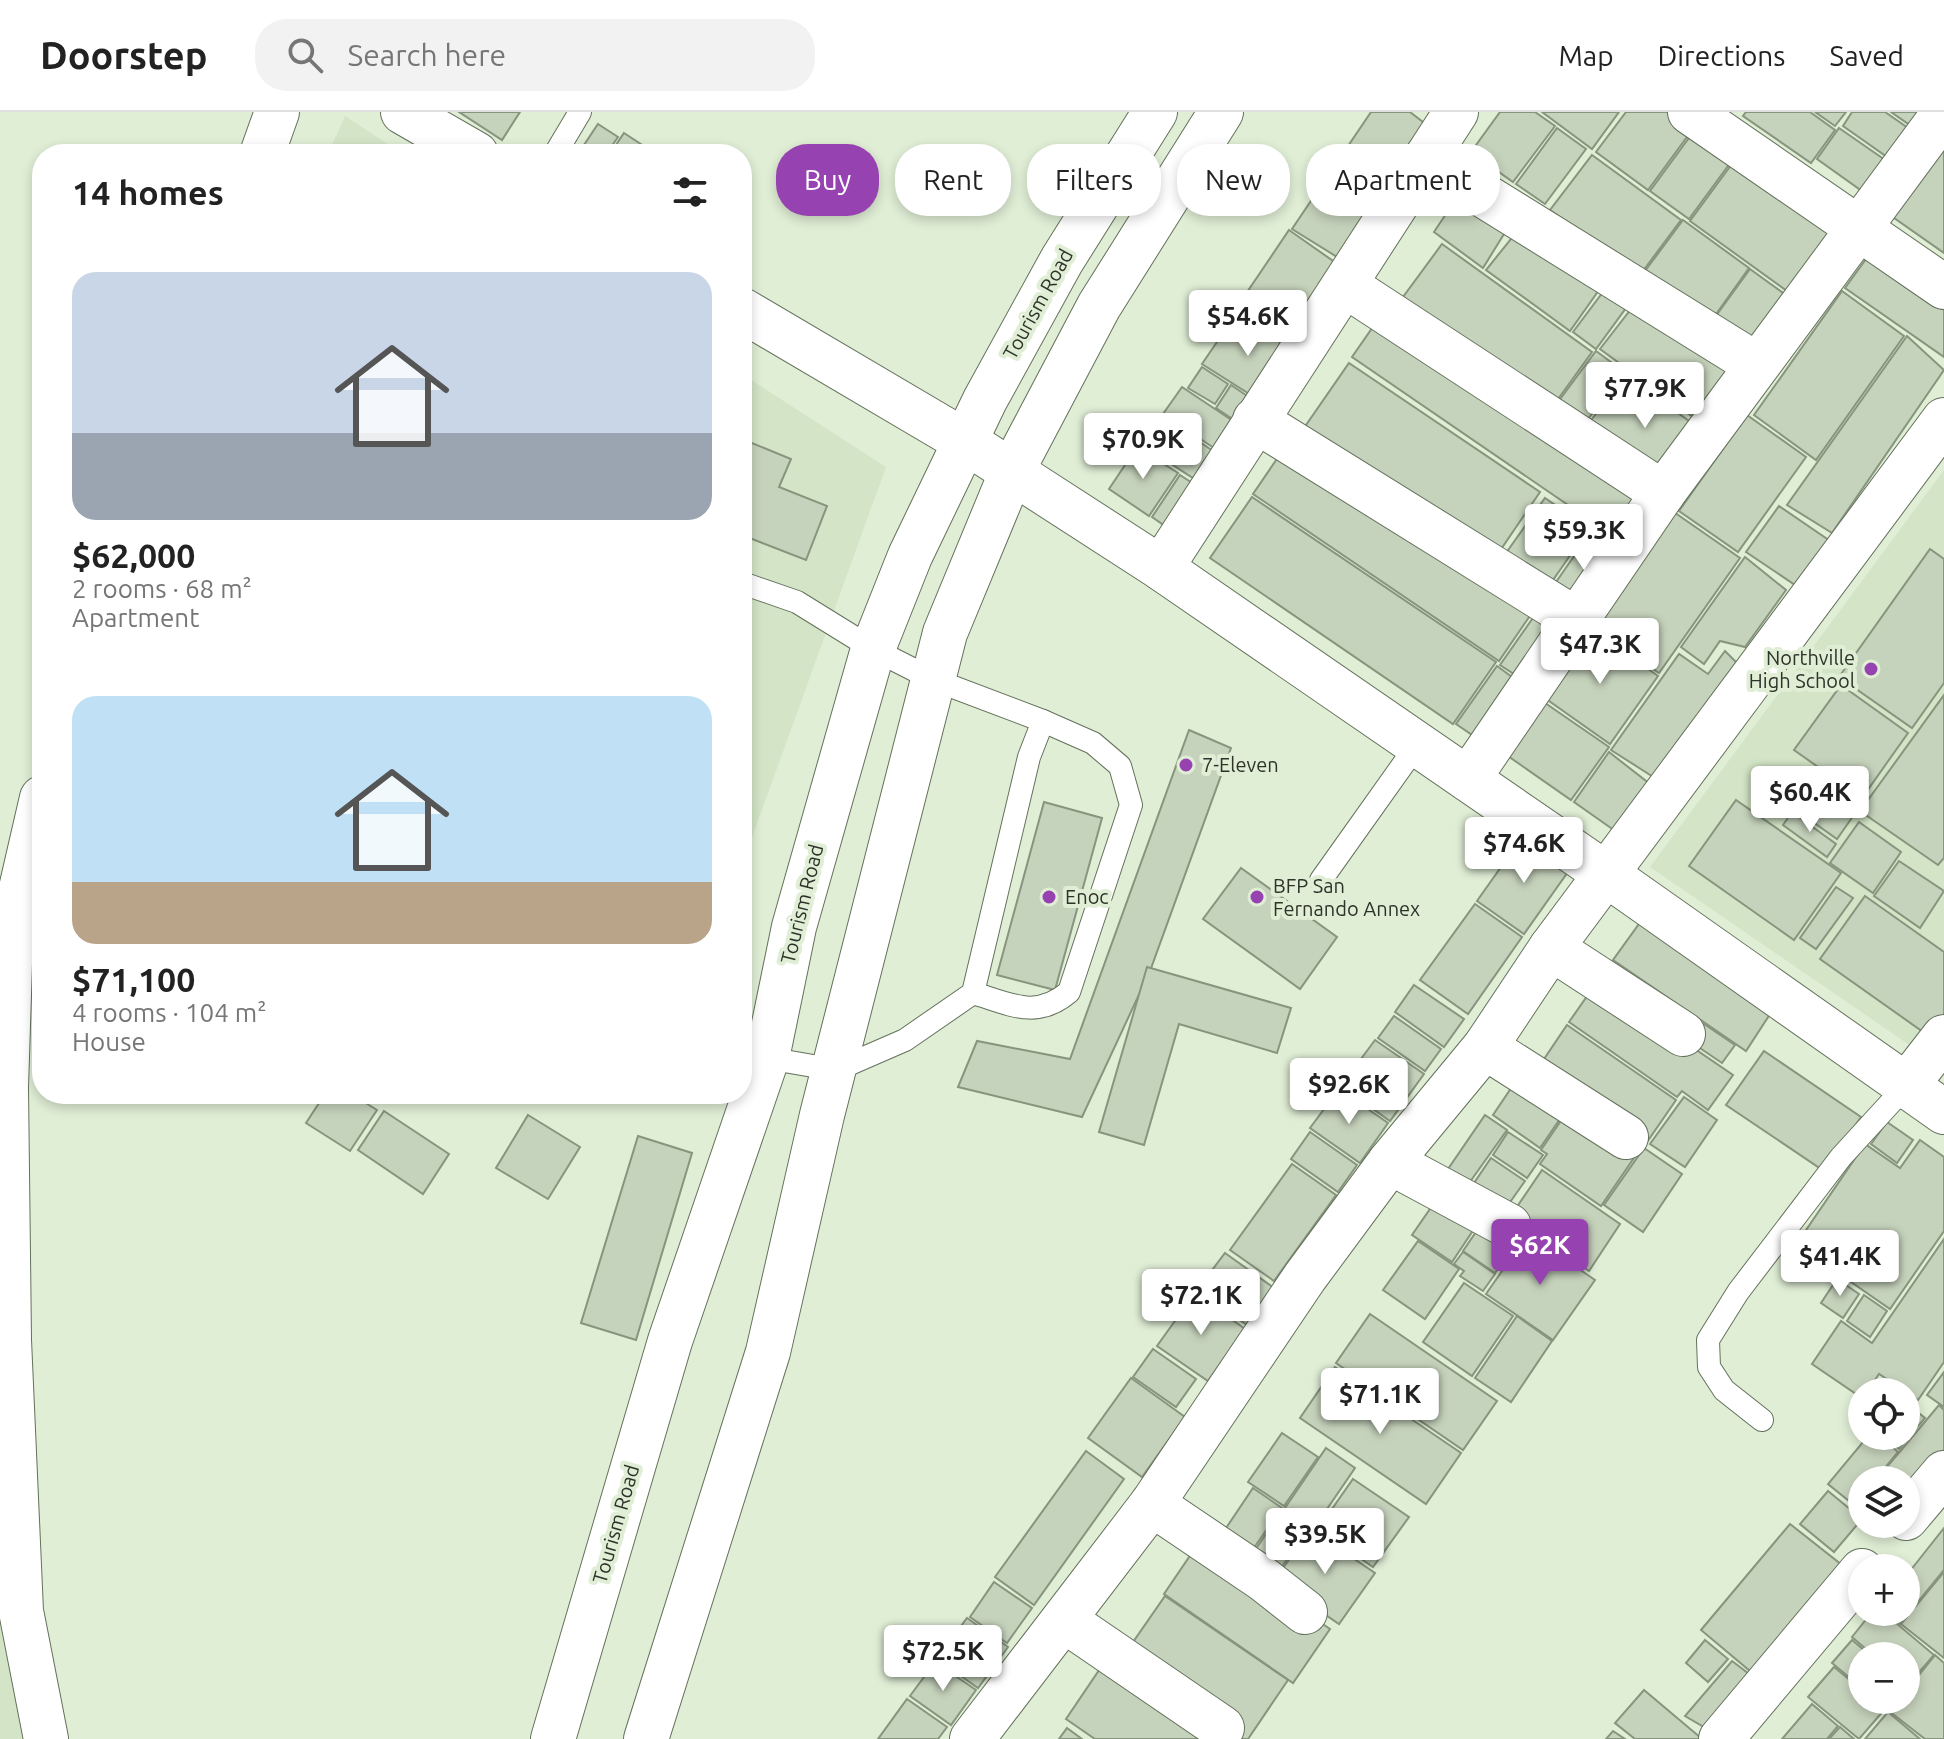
<!DOCTYPE html>
<html lang="en">
<head>
<meta charset="utf-8">
<style>
	:root { --surface:#fff; --page:#f2f2f2; --text:#222; --muted:#767676; --line:#e0e0e0; --accent:#9642b0 }
	body { margin:0; font-family:Ubuntu,sans-serif; background:var(--page); color:var(--text); height:100vh; display:flex; flex-direction:column; font-size:30px; white-space:nowrap }
	* { box-sizing:border-box; margin:0 }
	p { font-size:26px; color:var(--muted) }
	.icon { flex:none; width:44px; height:44px; fill:none; stroke:currentColor; stroke-width:2; stroke-linecap:round; stroke-linejoin:round }
	.map { position:relative; flex:1; overflow:hidden }
	.sheet { position:absolute; left:32px; top:32px; width:720px; height:960px; display:flex; flex-direction:column; background:var(--surface); border-radius:32px; box-shadow:0 4px 12px #0003 }
	.sheet>* { flex:none }
	.banner { position:absolute; left:776px; top:32px; width:760px; height:72px; display:flex; gap:16px }
	.controls { position:absolute; left:1848px; top:1266px; display:grid; gap:16px }
	.controls a { display:grid; place-items:center; width:72px; height:72px; border-radius:50%; background:var(--surface); box-shadow:0 4px 12px #0003; font-size:40px }
	.price { position:absolute; translate:-50% -68px; padding:0 18px; border-radius:8px; background:#fff; color:#222; font-size:26px; line-height:52px; filter:drop-shadow(0 2px 4px #0008) }
	.price::after { content:''; position:absolute; left:50%; top:48px; width:24px; height:18px; margin-left:-12px; background:inherit; clip-path:polygon(0 0,100% 0,50% 100%) }
	.price.on { background:var(--accent); color:#fff }
	ul { padding:0; list-style:none }
	li { display:grid; align-content:center; gap:16px; height:424px; padding:0 40px }
	li span { display:grid; place-items:center; height:248px; border-radius:24px; color:#555 }
	li>.icon { margin-inline-start:auto }
	span .icon { width:144px; height:144px; fill:#fffc; stroke-width:1 }
	li b { font-size:34px }
	h2 { display:flex; justify-content:space-between; align-items:center; height:96px; padding:0 40px; font-size:34px }
	.pill { padding:0 28px; border-radius:32px; background:var(--surface); box-shadow:0 4px 12px #0003; font-size:28px; line-height:72px }
	.pill.on { background:var(--accent); color:#fff }
	header { display:flex; align-items:center; gap:48px; box-sizing:border-box; height:112px; padding:0 40px; background:var(--surface); border-bottom:2px solid var(--line) }
	header strong { font-size:38px }
	nav { display:flex; gap:44px; margin-inline-start:auto; font-size:28px }
	.search { width:560px; height:72px; background:var(--page); display:flex; align-items:center; gap:20px; box-sizing:border-box; padding:0 28px; border-radius:32px; color:var(--muted); font-size:30px }
	.map>svg:first-child { display:block }
	.built { fill:#d3e5c6 }
	.building { fill:#c6d3bc; stroke:#87947e; stroke-width:2 }
	.lines { fill:none; stroke-linecap:round; stroke-linejoin:round }
	.service-casing { stroke:#64715b; stroke-width:24 }
	.minor-casing { stroke:#64715b; stroke-width:46 }
	.tertiary-casing { stroke:#64715b; stroke-width:46 }
	.secondary-casing { stroke:#64715b; stroke-width:46 }
	.service { stroke:#fff; stroke-width:22 }
	.minor { stroke:#fff; stroke-width:44 }
	.tertiary { stroke:#fff; stroke-width:44 }
	.secondary { stroke:#fff; stroke-width:44 }
	.poi-dot { fill:#9642b0; stroke:#e0eed6; stroke-width:3 }
	.labels { text-anchor:middle; stroke-width:8; stroke-linejoin:round; paint-order:stroke }
	.street-label { font-size:20px; fill:#2e332a; stroke:#e0eed6 }
	.poi-label { font-size:20px; fill:#2e332a; stroke:#e0eed6; text-anchor:start }
</style>
</head>
<body>
<header>
<strong>Doorstep</strong>
<div class="search"><svg class="icon" aria-label="search" viewBox="0 0 24 24"><circle cx="10" cy="10" r="6"/><path d="M15 15l6 6"/></svg>Search here</div>
<nav><a>Map</a><a>Directions</a><a>Saved</a></nav>
</header>
<div class="map">
<svg width="1944" height="1627" viewBox="0 0 1944 1627">
	<rect width="100%" height="100%" fill="#e0eed6"/>
	<!-- built -->
	<g class="built">
		<polygon points="345,4 403,42 328,42"/>
		<polygon points="742,262 886,355 742,753"/>
		<polygon points="1944,358 1944,943 1937,952 1650,755"/>
		<polygon points="0,1250 30,1627 0,1627"/>
	</g>
	<!-- building -->
	<g class="building">
		<polygon points="459,0 520,0 502,28"/>
		<polygon points="1371,0 1410,0 1432,17 1350,153 1292,117"/>
		<polygon points="1500,0 1535,0 1555,14 1513,70 1471,40"/>
		<polygon points="1542,0 1619,0 1592,37"/>
		<polygon points="1626,0 1676,0 1695,14 1648,78 1596,40"/>
		<polygon points="1746,0 1810,0 1835,18 1811,51 1743,4"/>
		<polygon points="1815,0 1846,0 1835,14"/>
		<polygon points="1852,0 1885,0 1921,25 1900,54 1843,14"/>
		<polygon points="1891,0 1940,0 1924,23"/>
		<polygon points="598,12 618,25 606,42 578,42"/>
		<polygon points="1697,15 1736,43 1689,107 1650,79"/>
		<polygon points="1557,16 1586,37 1545,92 1516,72"/>
		<polygon points="1839,16 1898,57 1876,89 1817,47"/>
		<polygon points="624,21 656,42 610,42"/>
		<polygon points="1944,23 1944,141 1887,101"/>
		<polygon points="1740,41 1848,119 1798,187 1690,109"/>
		<polygon points="1592,43 1681,108 1640,163 1550,98"/>
		<polygon points="1462,78 1512,109 1483,156 1434,120"/>
		<polygon points="1683,108 1749,156 1709,212 1642,163"/>
		<polygon points="1523,112 1606,168 1570,219 1486,158"/>
		<polygon points="1289,118 1346,158 1296,237 1235,198"/>
		<polygon points="1442,132 1592,240 1553,294 1403,185"/>
		<polygon points="1869,143 1944,196 1944,245 1845,176"/>
		<polygon points="1750,157 1797,191 1760,241 1713,208"/>
		<polygon points="1609,172 1634,185 1596,237 1573,220"/>
		<polygon points="1842,179 1904,224 1816,348 1754,303"/>
		<polygon points="1638,188 1743,252 1700,310 1600,237"/>
		<polygon points="1384,199 1654,383 1622,430 1352,245"/>
		<polygon points="1236,202 1294,239 1262,290 1202,252"/>
		<polygon points="1907,224 1944,258 1832,421 1787,393"/>
		<polygon points="1596,239 1623,259 1583,314 1555,294"/>
		<polygon points="1349,251 1540,380 1495,446 1304,316"/>
		<polygon points="1202,255 1228,272 1215,292 1188,276"/>
		<polygon points="1626,263 1704,320 1664,374 1585,316"/>
		<polygon points="1231,273 1259,292 1246,316 1216,296"/>
		<polygon points="1182,275 1245,317 1226,344 1163,302"/>
		<polygon points="1747,303 1806,345 1738,440 1679,399"/>
		<polygon points="1161,304 1228,349 1210,377 1142,333"/>
		<polygon points="742,327 791,347 779,375 827,394 806,448 742,423"/>
		<polygon points="1137,335 1178,361 1149,404 1109,377"/>
		<polygon points="1283,338 1540,489 1499,549 1253,382"/>
		<polygon points="1180,363 1206,380 1178,423 1152,405"/>
		<polygon points="1252,385 1496,550 1453,612 1210,446"/>
		<polygon points="1545,386 1589,416 1544,481 1499,451"/>
		<polygon points="1779,394 1836,433 1804,479 1746,440"/>
		<polygon points="1668,396 1740,446 1659,561 1586,511"/>
		<polygon points="1593,417 1620,436 1575,503 1547,483"/>
		<polygon points="1930,437 1944,447 1944,571 1912,616 1839,565"/>
		<polygon points="1745,445 1786,478 1745,535 1720,529 1704,552 1681,535"/>
		<polygon points="1542,493 1572,510 1526,570 1500,553"/>
		<polygon points="1590,516 1658,564 1610,632 1542,584"/>
		<polygon points="1725,539 1741,555 1658,668 1611,638 1679,542 1708,562"/>
		<polygon points="1497,554 1527,576 1487,633 1456,612"/>
		<polygon points="1841,573 1908,621 1862,686 1794,638"/>
		<polygon points="1532,582 1609,635 1571,688 1495,635"/>
		<polygon points="1944,583 1944,746 1938,753 1860,699"/>
		<polygon points="1189,618 1231,636 1150,859 1082,1005 958,975 977,929 1070,947"/>
		<polygon points="1609,640 1655,676 1618,721 1574,690"/>
		<polygon points="1820,671 1858,697 1837,727 1799,700"/>
		<polygon points="1736,688 1841,761 1794,828 1689,754"/>
		<polygon points="1044,690 1102,706 1055,878 997,863"/>
		<polygon points="1792,700 1836,732 1827,745 1783,713"/>
		<polygon points="1859,710 1901,740 1873,781 1830,751"/>
		<polygon points="1523,724 1570,757 1524,822 1477,789"/>
		<polygon points="1899,749 1944,779 1920,816 1874,784"/>
		<polygon points="1241,756 1337,825 1300,877 1203,807"/>
		<polygon points="1836,775 1853,786 1816,837 1800,826"/>
		<polygon points="1865,784 1944,840 1944,912 1933,927 1820,847"/>
		<polygon points="1475,792 1522,825 1468,902 1420,868"/>
		<polygon points="1644,805 1774,896 1746,939 1613,848"/>
		<polygon points="1147,855 1291,896 1277,941 1179,912 1144,1033 1099,1020"/>
		<polygon points="1597,870 1733,963 1708,998 1682,979 1677,985 1569,910"/>
		<polygon points="1414,873 1464,907 1444,935 1395,900"/>
		<polygon points="1394,904 1441,937 1425,959 1378,926"/>
		<polygon points="1704,912 1735,933 1722,951 1691,930"/>
		<polygon points="1567,913 1676,988 1647,1030 1538,956"/>
		<polygon points="1375,928 1424,962 1390,1009 1341,974"/>
		<polygon points="1764,939 1861,1005 1824,1059 1726,993"/>
		<polygon points="1518,966 1566,998 1540,1036 1493,1003"/>
		<polygon points="1339,977 1388,1011 1360,1051 1310,1016"/>
		<polygon points="325,982 351,982 377,998 350,1039 306,1011"/>
		<polygon points="1684,985 1717,1008 1685,1055 1650,1032"/>
		<polygon points="1571,994 1638,1040 1601,1094 1540,1052 1547,1042 1541,1038"/>
		<polygon points="384,999 449,1042 423,1082 358,1038"/>
		<polygon points="528,1003 580,1035 548,1087 496,1056"/>
		<polygon points="1485,1003 1507,1018 1467,1074 1446,1060"/>
		<polygon points="1887,1010 1913,1028 1897,1051 1871,1032"/>
		<polygon points="1310,1020 1357,1053 1338,1080 1291,1047"/>
		<polygon points="1508,1020 1543,1043 1527,1066 1493,1043"/>
		<polygon points="638,1024 692,1041 636,1228 581,1211"/>
		<polygon points="1920,1028 1944,1045 1944,1119 1890,1197 1838,1161 1833,1168 1791,1140 1865,1032 1900,1056"/>
		<polygon points="1644,1036 1682,1062 1643,1120 1604,1093"/>
		<polygon points="1491,1046 1525,1069 1503,1100 1470,1077"/>
		<polygon points="1292,1052 1336,1083 1274,1169 1230,1138"/>
		<polygon points="1542,1058 1620,1112 1589,1159 1510,1105"/>
		<polygon points="1439,1084 1478,1111 1452,1150 1412,1123"/>
		<polygon points="1487,1104 1520,1126 1495,1161 1463,1139"/>
		<polygon points="1528,1122 1595,1168 1553,1228 1486,1182"/>
		<polygon points="1944,1127 1944,1250 1918,1288 1879,1262 1867,1280 1862,1280 1862,1286 1812,1252 1841,1209 1872,1231"/>
		<polygon points="1418,1129 1459,1157 1425,1207 1383,1178"/>
		<polygon points="1463,1140 1495,1162 1483,1179 1460,1164 1464,1159 1454,1152"/>
		<polygon points="1225,1141 1274,1176 1247,1213 1197,1178"/>
		<polygon points="1837,1167 1859,1182 1843,1206 1821,1191"/>
		<polygon points="1464,1171 1513,1204 1472,1264 1423,1230"/>
		<polygon points="1195,1181 1245,1217 1208,1269 1157,1234"/>
		<polygon points="1864,1183 1887,1199 1870,1225 1847,1209"/>
		<polygon points="1370,1202 1497,1289 1463,1338 1336,1251"/>
		<polygon points="1517,1204 1552,1229 1511,1290 1475,1266"/>
		<polygon points="1153,1237 1196,1267 1176,1295 1133,1265"/>
		<polygon points="1335,1255 1461,1341 1426,1392 1300,1306"/>
		<polygon points="1944,1260 1944,1295 1927,1283"/>
		<polygon points="1131,1266 1185,1305 1142,1365 1088,1326"/>
		<polygon points="1906,1291 1925,1306 1899,1337 1883,1324 1906,1324"/>
		<polygon points="1939,1293 1944,1298 1944,1344 1906,1390 1906,1368 1876,1368"/>
		<polygon points="1282,1321 1318,1345 1284,1394 1248,1370"/>
		<polygon points="1868,1324 1879,1324 1898,1340 1875,1368 1862,1368 1862,1383 1854,1393 1828,1372"/>
		<polygon points="1326,1336 1355,1356 1314,1416 1285,1396"/>
		<polygon points="1086,1339 1124,1367 1034,1493 995,1465"/>
		<polygon points="1353,1367 1409,1405 1373,1455 1318,1417"/>
		<polygon points="1253,1376 1282,1396 1246,1447 1218,1428"/>
		<polygon points="1828,1379 1862,1407 1834,1440 1800,1412"/>
		<polygon points="1862,1385 1862,1400 1854,1395"/>
		<polygon points="1283,1397 1310,1415 1273,1467 1247,1450"/>
		<polygon points="1790,1412 1847,1457 1756,1564 1701,1518"/>
		<polygon points="1944,1416 1944,1458 1900,1512 1886,1500 1906,1500 1906,1464"/>
		<polygon points="1310,1417 1375,1461 1339,1512 1275,1468"/>
		<polygon points="1200,1429 1330,1517 1293,1571 1164,1482"/>
		<polygon points="1944,1460 1944,1546 1901,1512"/>
		<polygon points="994,1470 1032,1496 1007,1531 970,1505"/>
		<polygon points="1165,1484 1288,1568 1248,1627 1242,1627 1122,1546"/>
		<polygon points="1872,1500 1883,1500 1934,1543 1908,1573 1906,1544 1874,1544 1852,1525"/>
		<polygon points="967,1506 1008,1535 978,1576 937,1547"/>
		<polygon points="1705,1528 1728,1547 1708,1570 1686,1551"/>
		<polygon points="1852,1528 1871,1544 1862,1544 1862,1576 1832,1551"/>
		<polygon points="1935,1543 1944,1551 1944,1627 1925,1627 1889,1599 1899,1588 1906,1588 1906,1579"/>
		<polygon points="1108,1545 1230,1627 1095,1627 1066,1607"/>
		<polygon points="1732,1549 1753,1565 1709,1618 1685,1604"/>
		<polygon points="935,1550 976,1578 951,1613 910,1584"/>
		<polygon points="1834,1555 1862,1578 1862,1588 1874,1588 1885,1597 1859,1627 1808,1585"/>
		<polygon points="1644,1578 1701,1626 1700,1627 1635,1627 1615,1611"/>
		<polygon points="907,1587 947,1615 938,1627 878,1627"/>
		<polygon points="1876,1588 1893,1588 1886,1596"/>
		<polygon points="1812,1592 1838,1614 1827,1627 1782,1627"/>
		<polygon points="1888,1600 1920,1627 1865,1627"/>
		<polygon points="1840,1615 1854,1627 1829,1627"/>
		<polygon points="1067,1616 1082,1627 1059,1627"/>
		<polygon points="1613,1619 1625,1627 1606,1627"/>
	</g>
	<g class="lines">
		<!-- service casing -->
		<g class="service-casing">
			<g id="service">
				<polyline points="555,42 580,0"/>
				<polyline points="742,471 797,490 873,537 932,567 1043,609 1029,645 973,881 905,928 836,958 767,946"/>
				<polyline points="1321,768 1417,633"/>
				<path d="M973 881C1010 892 1036 908 1069 880L1131 693 1120 654 1093 631 1043 609"/>
				<polyline points="1762,1308 1724,1278 1709,1255 1708,1228 1738,1180 1841,1045 1905,975"/>
			</g>
		</g>
		<!-- minor casing -->
		<g class="minor-casing">
			<g id="minor">
				<polyline points="1690,0 1944,175"/>
				<polyline points="1425,47 1757,253"/>
				<polyline points="1345,173 1663,381"/>
				<polyline points="1255,308 1575,507"/>
				<polyline points="1161,456 1456,0"/>
				<polyline points="1468,667 1663,381 1944,1"/>
				<polyline points="1551,836 1683,922"/>
				<polyline points="1485,935 1626,1025"/>
				<polyline points="1905,975 1944,925"/>
				<polyline points="1390,1050 1509,1114"/>
				<polyline points="1152,1392 1263,1467 1305,1500"/>
				<polyline points="1906,1406 1944,1361"/>
				<polyline points="1064,1508 1222,1616"/>
				<polyline points="972,1627 1152,1392 1305,1165 1390,1050 1485,935 1551,836 1944,308"/>
				<polyline points="1721,1627 1862,1459"/>
			</g>
		</g>
		<!-- tertiary casing -->
		<g class="tertiary-casing">
			<g id="tertiary">
				<polyline points="403,0 476,42"/>
				<polyline points="262,42 277,0"/>
				<polyline points="742,198 966,330 1161,456 1606,762 1944,1000"/>
				<polyline points="42,686 11,820 6,976 9,1228 21,1499 46,1627"/>
			</g>
		</g>
		<!-- secondary casing -->
		<g class="secondary-casing">
			<g id="secondary">
				<polyline points="553,1627 670,1229 767,946 794,815 873,537 910,444 985,288 1062,148 1155,0"/>
				<polyline points="646,1627 768,1240 822,1003 945,521 1012,359 1099,194 1221,0"/>
			</g>
		</g>
		<!-- service -->
		<use href="#service" class="service"/>
		<!-- minor -->
		<use href="#minor" class="minor"/>
		<!-- tertiary -->
		<use href="#tertiary" class="tertiary"/>
		<!-- secondary -->
		<use href="#secondary" class="secondary"/>
	</g>
	<!-- markers -->
	<g class="poi-dot">
		<circle cx="1871" cy="557" r="8"/>
		<circle cx="1186" cy="653" r="8"/>
		<circle cx="1049" cy="785" r="8"/>
		<circle cx="1257" cy="785" r="8"/>
	</g>
	<g class="labels">
		<!-- street labels -->
		<g class="street-label">
			<text transform="translate(1038 192) rotate(-61)" y="7">Tourism Road</text>
			<text transform="translate(802 792) rotate(-76)" y="7">Tourism Road</text>
			<text transform="translate(616 1412) rotate(-74)" y="7">Tourism Road</text>
		</g>
		<!-- poi labels -->
		<g class="poi-label">
			<text x="1855" y="553" text-anchor="end">Northville<tspan x="1855" dy="23">High School</tspan></text>
			<text x="1202" y="660">7-Eleven</text>
			<text x="1273" y="781">BFP San<tspan x="1273" dy="23">Fernando Annex</tspan></text>
			<text x="1065" y="792">Enoc</text>
		</g>
	</g>
</svg>
<div class="controls">
<a><svg class="icon" aria-label="locate" viewBox="0 0 24 24"><circle cx="12" cy="12" r="6"/><path d="M12 2v4M12 18v4M2 12h4M18 12h4"/></svg></a>
<a><svg class="icon" aria-label="layers" viewBox="0 0 24 24"><path d="M12 4l9 5-9 5-9-5zM3 14l9 5 9-5"/></svg></a>
<a>+</a>
<a>−</a>
</div>
<b class="price" style="left:1248px;top:246px">$54.6K</b>
<b class="price" style="left:1645px;top:318px">$77.9K</b>
<b class="price" style="left:1143px;top:369px">$70.9K</b>
<b class="price" style="left:1584px;top:460px">$59.3K</b>
<b class="price" style="left:1600px;top:574px">$47.3K</b>
<b class="price" style="left:1810px;top:722px">$60.4K</b>
<b class="price" style="left:1524px;top:773px">$74.6K</b>
<b class="price" style="left:1349px;top:1014px">$92.6K</b>
<b class="price on" style="left:1540px;top:1175px">$62K</b>
<b class="price" style="left:1840px;top:1186px">$41.4K</b>
<b class="price" style="left:1201px;top:1225px">$72.1K</b>
<b class="price" style="left:1380px;top:1324px">$71.1K</b>
<b class="price" style="left:1325px;top:1464px">$39.5K</b>
<b class="price" style="left:943px;top:1581px">$72.5K</b>
<div class="banner">
<a class="pill on">Buy</a>
<a class="pill">Rent</a>
<a class="pill">Filters</a>
<a class="pill">New</a>
<a class="pill">Apartment</a>
</div>
<section class="sheet">
<h2>14 homes<svg class="icon" aria-label="filters" viewBox="0 0 24 24"><path d="M4 7h16M4 17h16"/><circle cx="9" cy="7" r="2"/><circle cx="15" cy="17" r="2"/></svg></h2>
<ul>
<li><span style="background:linear-gradient(#c9d6e8 65%,#9aa5b1 0)"><svg class="icon" aria-label="home" viewBox="0 0 24 24"><path d="M3 11l9-7 9 7M6 9v11h12V9"/></svg></span><div><b>$62,000</b><p>2 rooms · 68 m²</p><p>Apartment</p></div></li>
<li><span style="background:linear-gradient(#bfe0f5 75%,#b9a48a 0)"><svg class="icon" aria-label="home" viewBox="0 0 24 24"><path d="M3 11l9-7 9 7M6 9v11h12V9"/></svg></span><div><b>$71,100</b><p>4 rooms · 104 m²</p><p>House</p></div></li>
</ul>
</section>
</div>
</body>
</html>
